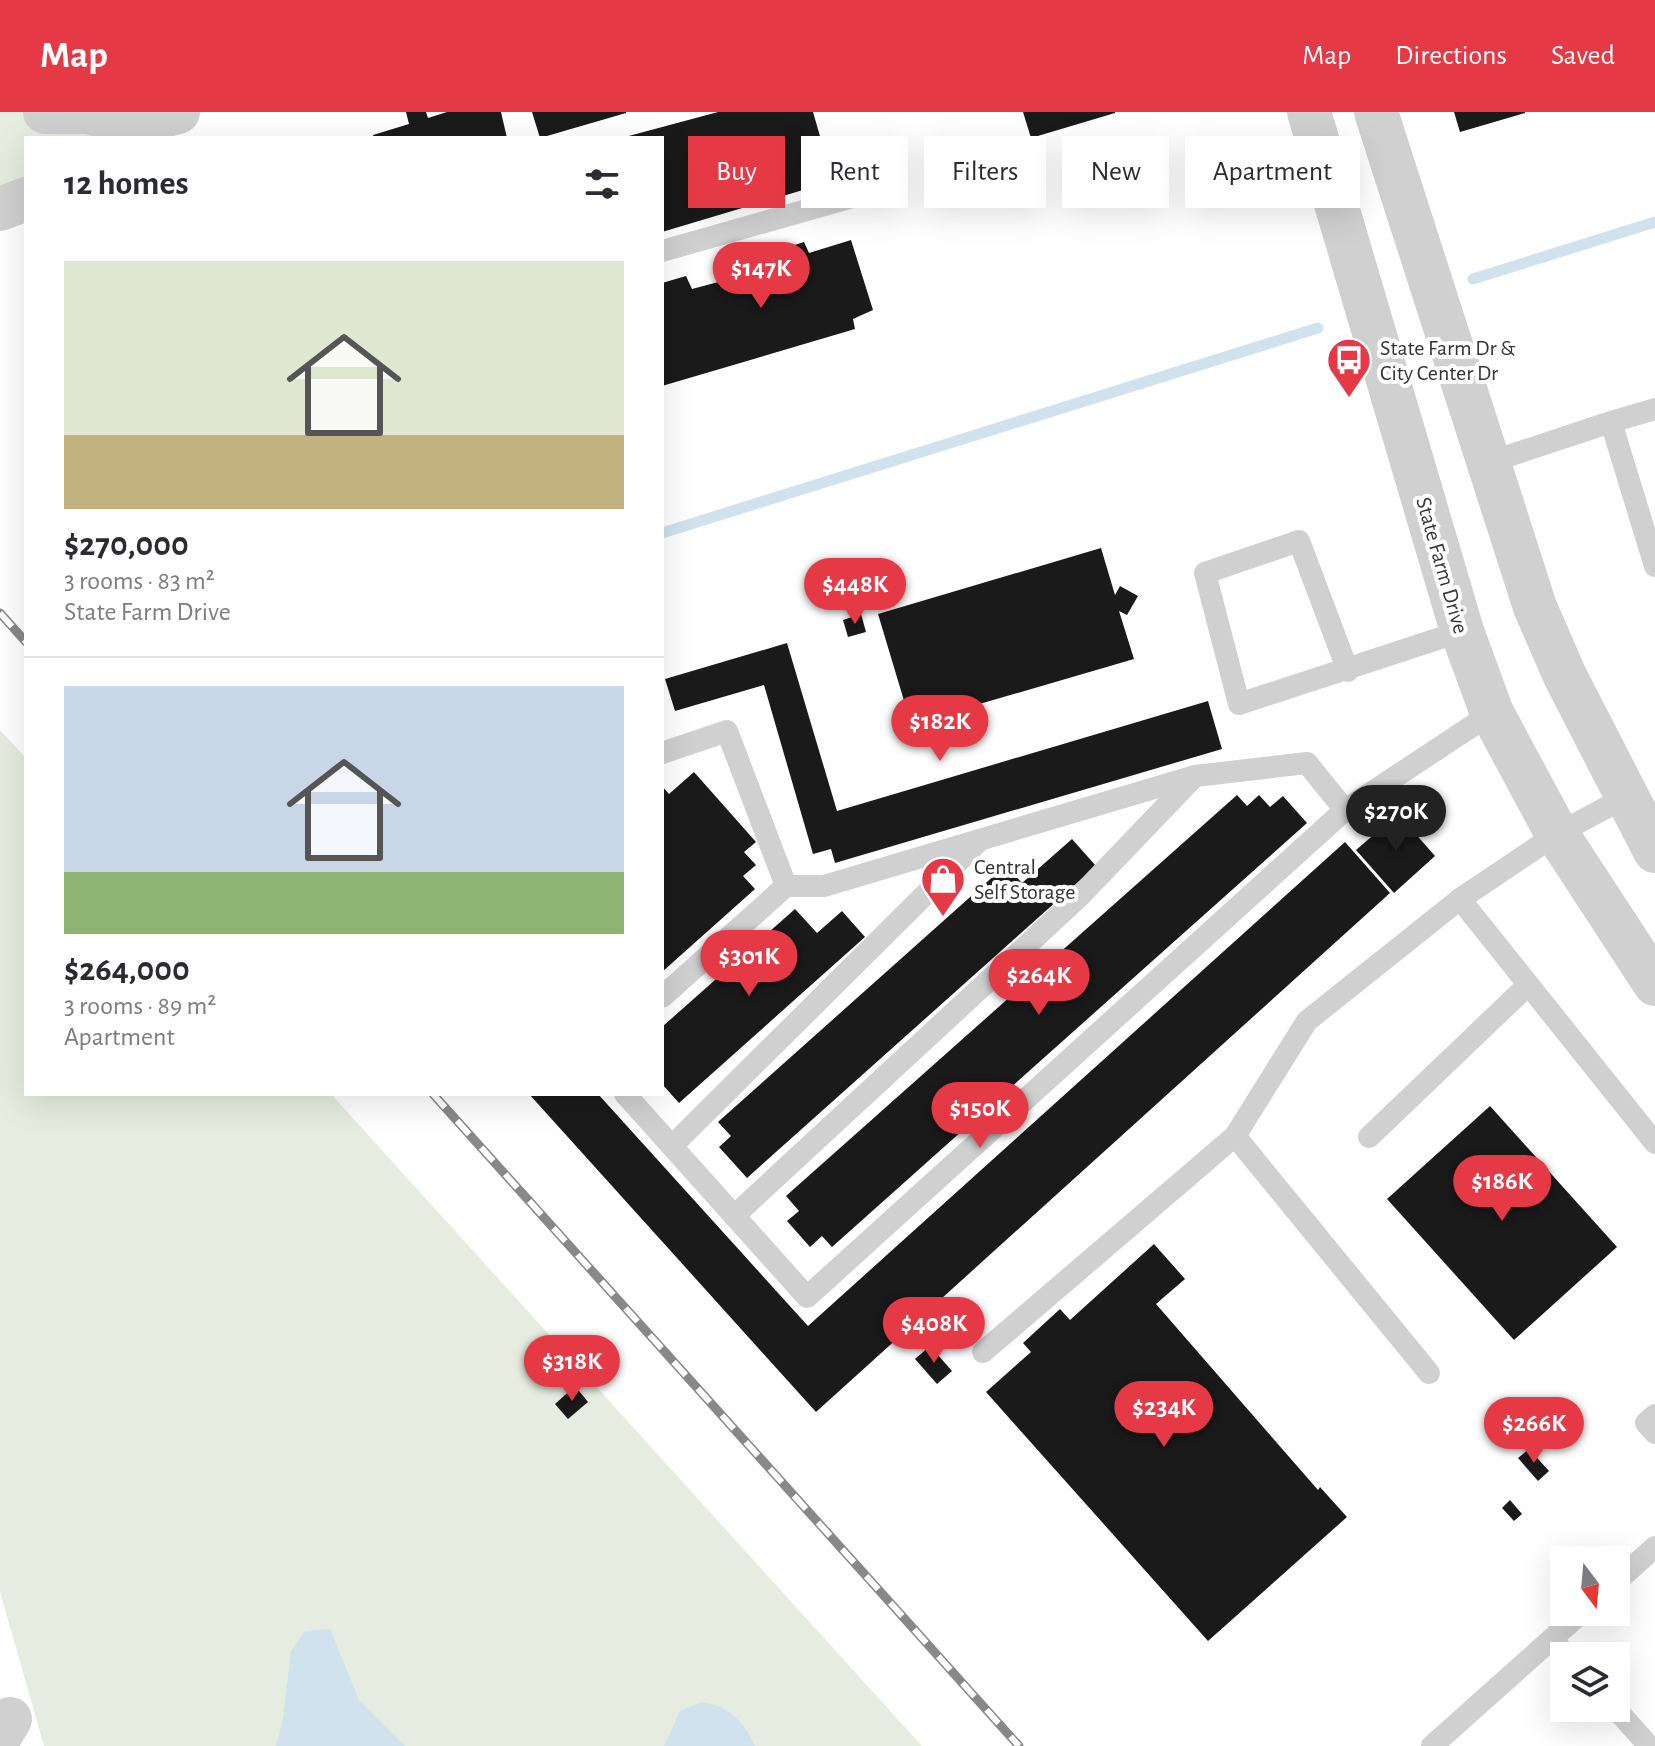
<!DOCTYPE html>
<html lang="en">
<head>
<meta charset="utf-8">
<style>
	:root { --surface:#fff; --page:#f2f2f3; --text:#2b2b33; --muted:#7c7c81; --line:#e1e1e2; --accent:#e63946 }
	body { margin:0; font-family:"Alegreya Sans",sans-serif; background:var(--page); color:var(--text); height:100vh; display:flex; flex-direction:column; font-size:30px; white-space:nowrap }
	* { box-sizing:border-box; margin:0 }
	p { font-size:26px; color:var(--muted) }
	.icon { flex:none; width:44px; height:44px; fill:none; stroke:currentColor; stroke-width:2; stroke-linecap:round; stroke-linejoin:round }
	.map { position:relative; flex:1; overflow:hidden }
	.side { position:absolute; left:24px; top:24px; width:640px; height:960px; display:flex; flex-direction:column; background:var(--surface); border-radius:0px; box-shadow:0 8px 32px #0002 }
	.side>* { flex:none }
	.hud { position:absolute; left:688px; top:24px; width:760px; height:72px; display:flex; gap:16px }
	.needle { width:52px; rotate:164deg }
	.fabs { position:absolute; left:1550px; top:1434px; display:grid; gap:16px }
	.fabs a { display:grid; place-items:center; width:80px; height:80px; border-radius:0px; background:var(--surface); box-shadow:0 8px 32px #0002; font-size:40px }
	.price { position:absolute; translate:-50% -68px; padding:0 18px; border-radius:28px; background:var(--accent); color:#fff; font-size:26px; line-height:52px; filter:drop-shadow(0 2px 4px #0008) }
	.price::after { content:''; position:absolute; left:50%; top:48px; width:24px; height:18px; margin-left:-12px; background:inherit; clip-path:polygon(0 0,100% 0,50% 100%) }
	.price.current { background:#222; color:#fff }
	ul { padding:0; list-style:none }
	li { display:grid; align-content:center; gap:16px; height:424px; padding:0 40px }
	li+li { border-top:2px solid var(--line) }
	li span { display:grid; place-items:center; height:248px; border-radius:0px; color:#555 }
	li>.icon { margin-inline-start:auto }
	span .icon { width:144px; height:144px; fill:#fffc; stroke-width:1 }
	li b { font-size:34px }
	h2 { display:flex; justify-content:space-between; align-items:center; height:96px; padding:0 40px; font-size:34px }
	.pill { padding:0 28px; border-radius:0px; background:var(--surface); box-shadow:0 8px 32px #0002; font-size:28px; line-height:72px }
	.pill.current { background:var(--accent); color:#fff }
	header { display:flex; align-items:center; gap:48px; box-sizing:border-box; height:112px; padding:0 40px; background:var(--accent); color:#fff }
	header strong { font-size:38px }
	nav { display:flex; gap:44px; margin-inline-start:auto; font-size:28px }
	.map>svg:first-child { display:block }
	.green { fill:#e6ecdf }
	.water { fill:#cfe2ee }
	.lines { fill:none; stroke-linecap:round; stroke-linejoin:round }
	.stream { stroke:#cfe2ee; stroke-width:11 }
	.building { fill:#1a1a1a }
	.lane { stroke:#d0d0d0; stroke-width:22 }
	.street { stroke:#d0d0d0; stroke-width:44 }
	.rail-casing { stroke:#888; stroke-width:9 }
	.rail { stroke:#fff; stroke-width:6; stroke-dasharray:18; stroke-linecap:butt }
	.labels { text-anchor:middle; stroke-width:8; stroke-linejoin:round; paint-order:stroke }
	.poi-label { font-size:22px; fill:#333; stroke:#fff; text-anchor:start }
	.street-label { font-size:22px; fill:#333; stroke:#fff }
</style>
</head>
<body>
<header>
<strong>Map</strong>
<nav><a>Map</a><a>Directions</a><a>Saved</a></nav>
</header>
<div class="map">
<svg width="1655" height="1634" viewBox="0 0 1655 1634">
	<rect width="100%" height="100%" fill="#fff"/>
	<!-- green -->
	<g class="green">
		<polygon points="0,0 118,0 116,26 26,26 26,98 0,106"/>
		<polygon points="0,618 26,646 26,982 331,982 922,1634 44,1634 0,1480"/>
	</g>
	<!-- water -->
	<g class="water">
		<polygon points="330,1517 359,1588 405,1634 276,1634 283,1607 291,1539 305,1519"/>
		<path d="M701 1590C729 1594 743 1608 755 1634H664L680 1599Z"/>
	</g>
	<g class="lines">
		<!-- stream -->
		<g class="stream">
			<polyline points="1473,167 1655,110"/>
			<polyline points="662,421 1318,216"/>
		</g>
	</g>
	<!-- building -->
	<g class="building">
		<polygon points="406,0 426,0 428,6 447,0 501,0 507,26 374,26 373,23 409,12"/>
		<polygon points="532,0 626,0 626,1 540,26"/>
		<polygon points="718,0 813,0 833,69 662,120 662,26 625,25"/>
		<polygon points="1023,0 1115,0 1115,1 1031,26"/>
		<polygon points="1454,0 1525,0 1525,1 1460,20"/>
		<polygon points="851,128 873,198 853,207 855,217 662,274 662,171 686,164 692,177 741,164 738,156 758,149 757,145 804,130 809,141"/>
		<polygon points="1101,436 1115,483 1120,474 1138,484 1127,503 1119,499 1134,547 911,612 878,502"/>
		<polygon points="861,502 866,520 848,525 843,508"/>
		<polygon points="787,531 837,699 1208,589 1222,637 835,751 831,737 813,742 764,573 675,599 665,567"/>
		<polygon points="694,660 756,730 744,740 756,753 743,764 755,777 662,860 662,674 669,682"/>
		<polygon points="1237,683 1247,694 1259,683 1270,695 1283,684 1307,711 832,1135 822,1124 810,1135 787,1109 799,1099 786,1084"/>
		<polygon points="1398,702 1435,744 1394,781 1356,738"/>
		<polygon points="1072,727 1096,754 747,1066 719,1035 731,1024 718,1010 1006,753 1022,771"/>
		<polygon points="1345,730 1390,781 816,1300 529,982 598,982 808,1214"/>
		<polygon points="795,797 817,821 842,799 865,825 679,991 662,972 662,915"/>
		<polygon points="1490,994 1617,1135 1514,1228 1387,1087"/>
		<polygon points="1154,1132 1185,1167 1156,1192 1318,1378 1320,1375 1347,1405 1208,1529 986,1280 1031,1240 1023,1231 1060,1197 1070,1208"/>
		<polygon points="930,1234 952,1259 937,1272 915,1247"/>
		<polygon points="575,1274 588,1290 568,1307 555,1292"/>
		<polygon points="1529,1337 1549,1359 1538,1369 1518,1346"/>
		<polygon points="1510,1388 1522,1402 1514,1409 1502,1396"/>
	</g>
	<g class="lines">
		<!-- lane -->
		<g class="lane">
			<polyline points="662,139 874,79"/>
			<polyline points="1655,297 1611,310 1655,454"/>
			<polyline points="1487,351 1611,310"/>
			<polyline points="1348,559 1299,429 1205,461 1239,592 1462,519"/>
			<polyline points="662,641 727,619 786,774 662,885"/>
			<polyline points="786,774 824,774 1195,664 1307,651 1345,698"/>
			<polyline points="1460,787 1655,1031"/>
			<polyline points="625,982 807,1185 1345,698 1492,601"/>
			<polyline points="1369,1025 1528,873"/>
			<polyline points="672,1034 977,731"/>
			<polyline points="734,1104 1080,784 1195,664"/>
			<polyline points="983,1240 1235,1024"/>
			<polyline points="1429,1261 1235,1024 1307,909 1460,787 1557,722 1626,685"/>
			<polyline points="1655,1303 1646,1311 1655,1321"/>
			<polyline points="1616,1470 1655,1435"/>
			<polyline points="1552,1527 1567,1544"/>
			<polyline points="1615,1596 1649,1634"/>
			<polyline points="1432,1634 1582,1500"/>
		</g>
		<!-- street -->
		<g class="street">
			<polyline points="45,0 88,0 133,12 178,0"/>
			<polyline points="1309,0 1462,519 1492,601 1557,722 1655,872"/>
			<polyline points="1376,0 1535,495 1565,564 1655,739"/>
			<polyline points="0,97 26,87"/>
			<polyline points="0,1624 10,1607"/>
		</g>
		<!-- rail casing -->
		<g class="rail-casing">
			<g id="rail">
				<polyline points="0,501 26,530"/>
				<polyline points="433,982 1019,1634"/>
			</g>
		</g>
		<!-- rail -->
		<use href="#rail" class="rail"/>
	</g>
	<!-- icons -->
	<defs>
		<g id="bus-pin" transform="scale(2.3)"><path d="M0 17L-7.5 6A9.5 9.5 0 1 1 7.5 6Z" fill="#e63946" stroke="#fff"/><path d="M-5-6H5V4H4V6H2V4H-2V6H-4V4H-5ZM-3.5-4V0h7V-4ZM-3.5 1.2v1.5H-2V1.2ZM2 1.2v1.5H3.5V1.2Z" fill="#fff"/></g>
		<g id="shop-pin" transform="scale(2.3)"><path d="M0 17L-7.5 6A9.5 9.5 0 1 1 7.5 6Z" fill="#e63946" stroke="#fff"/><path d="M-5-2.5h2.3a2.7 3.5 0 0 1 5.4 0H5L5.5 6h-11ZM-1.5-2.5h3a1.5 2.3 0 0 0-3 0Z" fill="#fff"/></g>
	</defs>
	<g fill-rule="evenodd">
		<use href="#bus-pin" x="1349" y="248"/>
		<use href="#shop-pin" x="943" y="767"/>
	</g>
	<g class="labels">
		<!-- poi labels -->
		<g class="poi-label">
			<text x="1380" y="243">State Farm Dr &amp;<tspan x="1380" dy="25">City Center Dr</tspan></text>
			<text x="974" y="762">Central<tspan x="974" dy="25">Self Storage</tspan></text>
		</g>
		<!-- street labels -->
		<g class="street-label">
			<text transform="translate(1443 453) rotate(74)" y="8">State Farm Drive</text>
		</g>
	</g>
</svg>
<div class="fabs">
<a><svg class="needle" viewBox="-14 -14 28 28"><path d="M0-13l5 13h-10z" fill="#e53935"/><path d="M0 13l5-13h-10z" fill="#7c7c81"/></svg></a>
<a><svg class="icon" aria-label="layers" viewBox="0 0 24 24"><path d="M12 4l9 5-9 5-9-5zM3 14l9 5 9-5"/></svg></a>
</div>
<b class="price" style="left:761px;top:198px">$147K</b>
<b class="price" style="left:855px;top:514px">$448K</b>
<b class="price" style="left:940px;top:651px">$182K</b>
<b class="price current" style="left:1396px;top:741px">$270K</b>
<b class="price" style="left:749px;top:886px">$301K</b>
<b class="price" style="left:1039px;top:905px">$264K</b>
<b class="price" style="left:980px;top:1038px">$150K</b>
<b class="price" style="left:1502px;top:1111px">$186K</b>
<b class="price" style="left:934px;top:1253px">$408K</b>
<b class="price" style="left:572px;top:1291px">$318K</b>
<b class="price" style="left:1164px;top:1337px">$234K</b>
<b class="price" style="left:1534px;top:1353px">$266K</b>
<div class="hud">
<a class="pill current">Buy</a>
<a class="pill">Rent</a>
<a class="pill">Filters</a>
<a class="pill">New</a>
<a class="pill">Apartment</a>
</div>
<section class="side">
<h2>12 homes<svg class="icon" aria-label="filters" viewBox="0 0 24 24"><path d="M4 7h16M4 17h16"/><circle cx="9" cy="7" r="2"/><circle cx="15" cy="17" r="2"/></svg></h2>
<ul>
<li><span style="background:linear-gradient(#dfe7d0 70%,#c2b280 0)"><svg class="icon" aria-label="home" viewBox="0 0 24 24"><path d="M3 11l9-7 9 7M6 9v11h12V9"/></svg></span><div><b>$270,000</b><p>3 rooms · 83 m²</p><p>State Farm Drive</p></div></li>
<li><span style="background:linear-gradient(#c9d6e8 75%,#8fb573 0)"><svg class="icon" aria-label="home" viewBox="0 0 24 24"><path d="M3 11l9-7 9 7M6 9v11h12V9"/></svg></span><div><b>$264,000</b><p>3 rooms · 89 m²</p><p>Apartment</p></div></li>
</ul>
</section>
</div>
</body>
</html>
